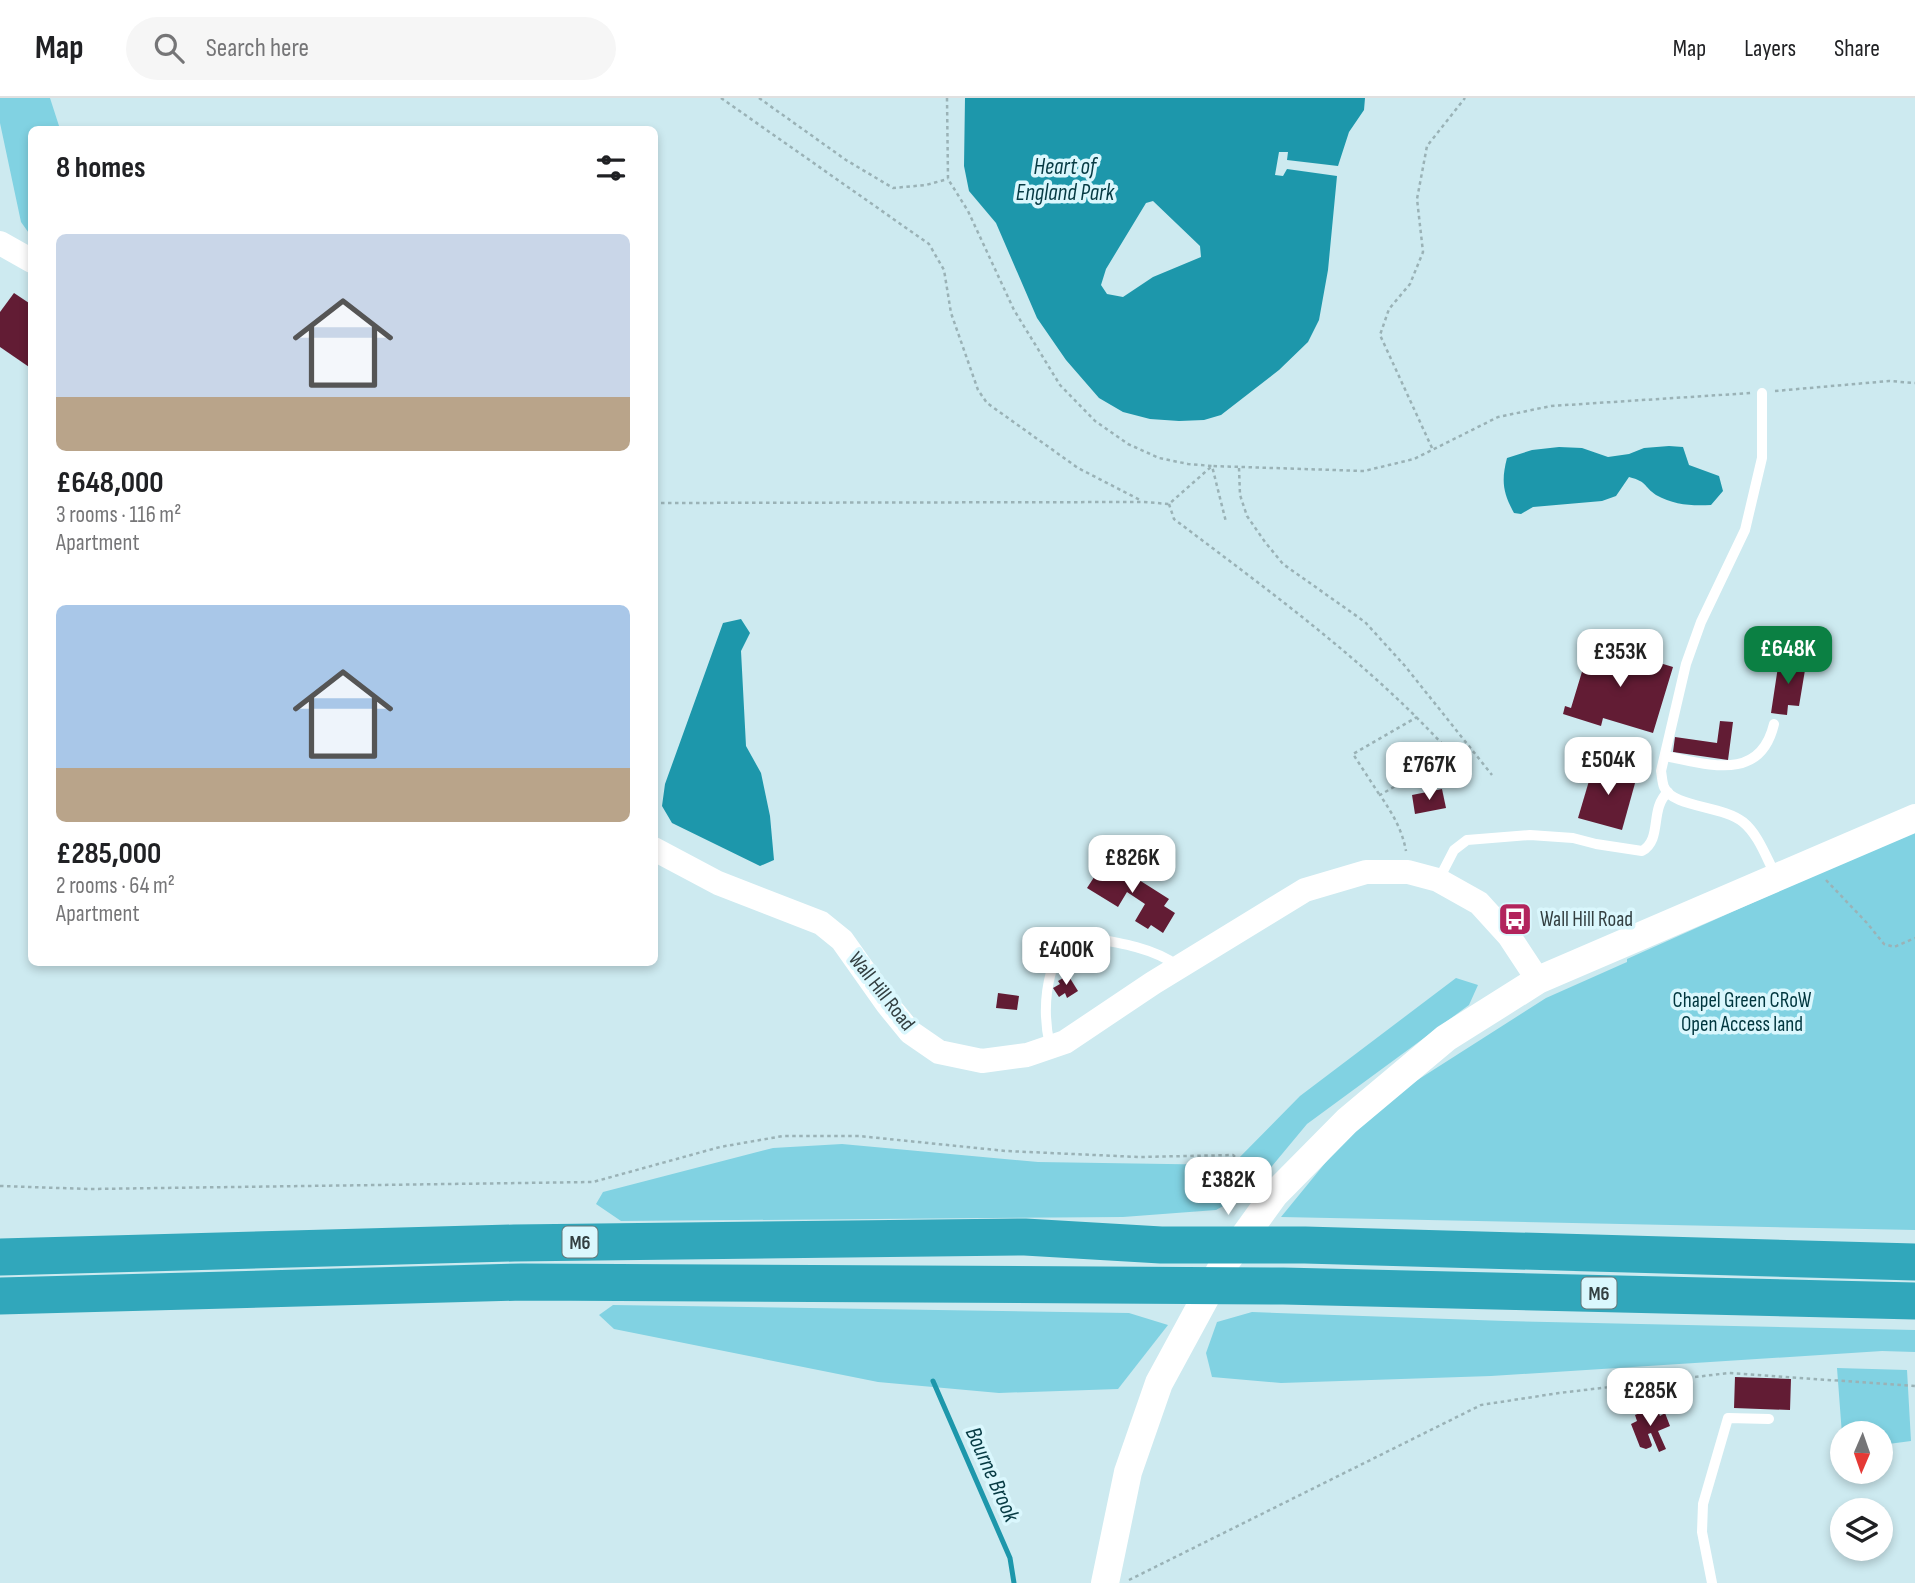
<!DOCTYPE html>
<html lang="en">
<head>
<meta charset="utf-8">
<style>
	:root { --surface:#fff; --page:#f6f6f6; --text:#202124; --muted:#757577; --line:#e0e0e0; --accent:#0b8043 }
	body { margin:0; font-family:"Sofia Sans Condensed",sans-serif; background:var(--page); color:var(--text); height:100vh; display:flex; flex-direction:column; font-size:26px; white-space:nowrap }
	* { box-sizing:border-box; margin:0 }
	p { font-size:23px; color:var(--muted) }
	.icon { flex:none; width:38px; height:38px; fill:none; stroke:currentColor; stroke-width:2; stroke-linecap:round; stroke-linejoin:round }
	.map { position:relative; flex:1; overflow:hidden }
	.drawer { position:absolute; left:28px; top:28px; width:630px; height:840px; display:flex; flex-direction:column; background:var(--surface); border-radius:10px; box-shadow:0 4px 10px #0003 }
	.drawer>* { flex:none }
	.needle { width:46px; rotate:182deg }
	.tools { position:absolute; left:1830px; top:1323px; display:grid; gap:14px }
	.tools a { display:grid; place-items:center; width:63px; height:63px; border-radius:50%; background:var(--surface); box-shadow:0 4px 10px #0003; font-size:35px }
	.price { position:absolute; translate:-50% -60px; padding:0 16px; border-radius:14px; background:#fff; color:#222; font-size:23px; line-height:46px; filter:drop-shadow(0 2px 4px #0008) }
	.price::after { content:''; position:absolute; left:50%; top:42px; width:21px; height:16px; margin-left:-10px; background:inherit; clip-path:polygon(0 0,100% 0,50% 100%) }
	.price.active { background:var(--accent); color:#fff }
	ul { padding:0; list-style:none }
	li { display:grid; align-content:center; gap:14px; height:371px; padding:0 28px }
	li span { display:grid; place-items:center; height:217px; border-radius:10px; color:#555 }
	li>.icon { margin-inline-start:auto }
	span .icon { width:126px; height:126px; fill:#fffc; stroke-width:1 }
	li b { font-size:30px }
	h2 { display:flex; justify-content:space-between; align-items:center; height:84px; padding:0 28px; font-size:30px }
	header { display:flex; align-items:center; gap:42px; box-sizing:border-box; height:98px; padding:0 35px; background:var(--surface); border-bottom:2px solid var(--line) }
	header strong { font-size:33px }
	nav { display:flex; gap:38px; margin-inline-start:auto; font-size:24px }
	.search { width:490px; height:63px; background:var(--page); display:flex; align-items:center; gap:18px; box-sizing:border-box; padding:0 24px; border-radius:38px; color:var(--muted); font-size:26px }
	.map>svg:first-child { display:block }
	.green { fill:#81d2e2 }
	.water { fill:#1d97ab; fill-rule:evenodd }
	.lines { fill:none; stroke-linecap:round; stroke-linejoin:round }
	.stream { stroke:#1d97ab; stroke-width:5 }
	.building { fill:#621c34 }
	.path { stroke:#9ab2b6; stroke-width:2.5; stroke-dasharray:3.5 3.5; stroke-linecap:butt }
	.service { stroke:#fff; stroke-width:10 }
	.tertiary { stroke:#fff; stroke-width:24 }
	.secondary { stroke:#fff; stroke-width:28 }
	.motorway { stroke:#31a7bb; stroke-width:37 }
	.labels { text-anchor:middle; stroke-width:7; stroke-linejoin:round; paint-order:stroke }
	.shield { fill:#daf7fd; stroke:#657679; stroke-width:2 }
	.shield-label { font-size:19px; font-weight:bold; fill:#333f41 }
	.poi-label { font-size:21px; fill:#333f41; stroke:#daf7fd; text-anchor:start }
	.street-label { font-size:21px; fill:#333f41; stroke:#daf7fd }
	.park-label { font-size:21px; fill:#00363e; stroke:#daf7fd }
	.water-label { font-size:23px; font-style:italic; fill:#063a43; stroke:#daf7fd }
</style>
</head>
<body>
<header>
<strong>Map</strong>
<div class="search"><svg class="icon" aria-label="search" viewBox="0 0 24 24"><circle cx="10" cy="10" r="6"/><path d="M15 15l6 6"/></svg>Search here</div>
<nav><a>Map</a><a>Layers</a><a>Share</a></nav>
</header>
<div class="map">
<svg width="1915" height="1485" viewBox="0 0 1915 1485">
	<rect width="100%" height="100%" fill="#cdeaf0"/>
	<!-- green -->
	<g class="green">
		<polygon points="0,0 50,0 60,31 32,32 31,138 21,124 0,25"/>
		<polygon points="1915,732 1915,1132 1281,1119 1335,1053 1394,997 1546,900 1627,864 1627,861"/>
		<polygon points="1456,880 1478,887 1469,907 1307,1026 1252,1092 1216,1112 1123,1119 621,1123 596,1106 603,1094 773,1050 842,1046 1038,1064 1232,1067 1300,998"/>
		<polygon points="613,1207 1129,1215 1168,1227 1118,1291 999,1295 878,1284 614,1231 599,1217"/>
		<polygon points="1252,1214 1506,1223 1915,1232 1915,1254 1882,1253 1491,1278 1281,1285 1212,1279 1206,1255 1217,1224"/>
		<polygon points="1837,1270 1907,1272 1911,1343 1881,1347 1881,1335 1843,1335 1843,1350"/>
	</g>
	<!-- water -->
	<g class="water">
		<path d="M965 0H1365L1364 12 1349 34 1338 68 1287 62 1288 54H1279L1275 77 1283 78 1287 71 1337 78 1328 172 1319 222 1308 244 1279 272 1221 317 1204 322 1179 323 1150 321 1123 314 1099 300 1066 262 1037 220 996 125 969 93 964 68ZM1153 103 1200 148 1201 159 1153 179 1123 199 1107 196 1101 187 1106 171 1146 105Z"/>
		<path d="M1669 348 1683 349 1689 367 1719 378 1723 393 1711 407C1691 408 1674 407 1656 397 1643 388 1648 384 1629 379L1616 398 1602 403 1533 409 1521 416 1514 415C1503 395 1501 383 1507 360L1532 352 1559 349 1582 350 1608 359 1629 356 1644 350Z"/>
		<polygon points="741,521 750,535 741,553 746,648 761,675 770,718 774,762 760,768 672,725 662,708 665,686 723,525"/>
	</g>
	<g class="lines">
		<!-- stream -->
		<polyline class="stream" points="933,1283 1010,1460 1014,1485"/>
	</g>
	<!-- building -->
	<g class="building">
		<polygon points="14,195 32,207 32,271 0,249 0,214"/>
		<polygon points="1591,544 1673,569 1653,635 1603,620 1601,628 1563,616 1565,608 1571,610"/>
		<polygon points="1779,562 1806,566 1799,608 1788,607 1787,617 1771,615"/>
		<polygon points="1720,623 1733,624 1728,662 1673,654 1675,639 1717,645"/>
		<polygon points="1594,666 1637,678 1622,732 1578,720"/>
		<polygon points="1442,691 1446,710 1415,716 1412,697"/>
		<polygon points="1106,761 1169,801 1164,808 1175,815 1163,835 1151,827 1148,831 1135,823 1145,806 1127,794 1118,809 1087,790"/>
		<polygon points="1068,877 1078,893 1067,900 1065,895 1059,899 1053,890 1060,886 1058,883"/>
		<polygon points="998,895 1019,898 1017,912 996,910"/>
		<polygon points="1735,1279 1791,1281 1790,1312 1734,1310"/>
		<polygon points="1656,1308 1660,1318 1665,1315 1670,1328 1658,1333 1666,1351 1659,1354 1651,1335 1648,1336 1652,1347 1651,1349 1646,1351 1640,1349 1631,1326 1637,1323 1635,1317"/>
	</g>
	<g class="lines">
		<!-- path -->
		<g class="path">
			<polyline points="721,0 929,146 944,172 951,215 978,292 987,305 1078,370 1142,403"/>
			<polyline points="759,0 846,62 893,90 926,87 948,81"/>
			<polyline points="947,0 948,81 968,113 1014,212 1060,287 1095,323 1128,346 1159,360 1188,366 1212,368 1226,424"/>
			<polyline points="1775,293 1889,283 1915,285"/>
			<polyline points="1432,350 1380,237 1389,211 1410,186 1423,154 1417,101 1427,48 1465,0"/>
			<polyline points="1239,370 1240,397 1247,418 1265,444 1283,466 1365,524 1405,568 1492,677"/>
			<polyline points="654,405 1144,404 1169,406 1212,368 1364,373 1414,361 1498,319 1551,308 1751,295"/>
			<path d="M1169 406 1174 421C1269 493 1365 562 1446 650L1447 658 1380 697C1392 715 1402 731 1406 753"/>
			<polyline points="1379,696 1353,656 1417,619"/>
			<polyline points="1826,782 1867,825 1884,846 1894,849 1915,840"/>
			<polyline points="0,1088 89,1091 593,1084 720,1049 783,1038 859,1038 1006,1053 1139,1059 1233,1057 1259,1083"/>
			<polyline points="1129,1482 1481,1307 1559,1295 1729,1275 1915,1288"/>
		</g>
		<!-- service -->
		<g class="service">
			<path d="M1762 295V360L1745 432 1701 524 1686 566 1661 673C1662 678 1662 684 1664 689 1673 710 1722 707 1743 724 1758 736 1766 759 1775 776"/>
			<path d="M1665 658C1708 666 1760 685 1774 626"/>
			<path d="M1439 781 1454 752 1467 742 1530 737 1573 740 1596 746 1642 753C1663 741 1649 711 1668 694"/>
			<path d="M1050 948C1041 909 1047 871 1067 836 1104 843 1148 846 1178 868"/>
			<polyline points="1712,1485 1702,1434 1703,1406 1728,1320 1769,1321"/>
		</g>
		<!-- tertiary -->
		<g class="tertiary">
			<polyline points="0,145 32,163"/>
			<polyline points="654,751 718,785 821,825 842,842 888,907 910,934 939,954 982,963 1027,957 1065,944 1153,885 1305,792 1366,774 1408,774 1438,782 1479,805 1509,838 1538,882"/>
		</g>
		<!-- secondary -->
		<polyline class="secondary" points="1105,1485 1128,1374 1159,1285 1222,1169 1274,1097 1347,1023 1446,940 1538,882 1915,720"/>
		<!-- motorway -->
		<g class="motorway">
			<polyline points="0,1159 514,1145 1025,1139 1161,1147 1305,1147 1915,1164"/>
			<polyline points="0,1198 522,1184 1283,1188 1915,1203"/>
		</g>
	</g>
	<!-- icons -->
	<defs>
		<g id="bus-square" transform="scale(1.75)"><rect x="-9" y="-9" width="18" height="18" rx="4" fill="#b2245c" stroke="#daf7fd"/><path d="M-5-6H5V4H4V6H2V4H-2V6H-4V4H-5ZM-3.5-4V0h7V-4ZM-3.5 1.2v1.5H-2V1.2ZM2 1.2v1.5H3.5V1.2Z" fill="#fff"/></g>
	</defs>
	<g fill-rule="evenodd">
		<use href="#bus-square" x="1515" y="821"/>
	</g>
	<g class="labels">
		<!-- shield labels -->
		<g class="shield">
			<rect x="562.5" y="1128.5" width="35" height="31" rx="5"/>
			<rect x="1581.5" y="1179.5" width="35" height="31" rx="5"/>
		</g>
		<g class="shield-label">
			<text x="580" y="1151">M6</text>
			<text x="1599" y="1202">M6</text>
		</g>
		<!-- poi labels -->
		<g class="poi-label">
			<text x="1540" y="828">Wall Hill Road</text>
		</g>
		<!-- street labels -->
		<g class="street-label">
			<text transform="translate(882 893) rotate(52)" y="7">Wall Hill Road</text>
		</g>
		<!-- park labels -->
		<g class="park-label">
			<text x="1742" y="909">Chapel Green CRoW<tspan x="1742" dy="24">Open Access land</tspan></text>
		</g>
		<!-- water labels -->
		<g class="water-label">
			<text x="1065" y="76">Heart of<tspan x="1065" dy="26">England Park</tspan></text>
			<text transform="translate(993 1376) rotate(66)" y="8">Bourne Brook</text>
		</g>
	</g>
</svg>
<div class="tools">
<a><svg class="needle" viewBox="-14 -14 28 28"><path d="M0-13l5 13h-10z" fill="#e53935"/><path d="M0 13l5-13h-10z" fill="#757577"/></svg></a>
<a><svg class="icon" aria-label="layers" viewBox="0 0 24 24"><path d="M12 4l9 5-9 5-9-5zM3 14l9 5 9-5"/></svg></a>
</div>
<b class="price active" style="left:1788px;top:588px">£648K</b>
<b class="price" style="left:1620px;top:591px">£353K</b>
<b class="price" style="left:1608px;top:699px">£504K</b>
<b class="price" style="left:1429px;top:704px">£767K</b>
<b class="price" style="left:1132px;top:797px">£826K</b>
<b class="price" style="left:1066px;top:889px">£400K</b>
<b class="price" style="left:1228px;top:1119px">£382K</b>
<b class="price" style="left:1650px;top:1330px">£285K</b>
<section class="drawer">
<h2>8 homes<svg class="icon" aria-label="filters" viewBox="0 0 24 24"><path d="M4 7h16M4 17h16"/><circle cx="9" cy="7" r="2"/><circle cx="15" cy="17" r="2"/></svg></h2>
<ul>
<li><span style="background:linear-gradient(#c9d6e8 75%,#b9a48a 0)"><svg class="icon" aria-label="home" viewBox="0 0 24 24"><path d="M3 11l9-7 9 7M6 9v11h12V9"/></svg></span><div><b>£648,000</b><p>3 rooms · 116 m²</p><p>Apartment</p></div></li>
<li><span style="background:linear-gradient(#a9c7e8 75%,#b9a48a 0)"><svg class="icon" aria-label="home" viewBox="0 0 24 24"><path d="M3 11l9-7 9 7M6 9v11h12V9"/></svg></span><div><b>£285,000</b><p>2 rooms · 64 m²</p><p>Apartment</p></div></li>
</ul>
</section>
</div>
</body>
</html>
